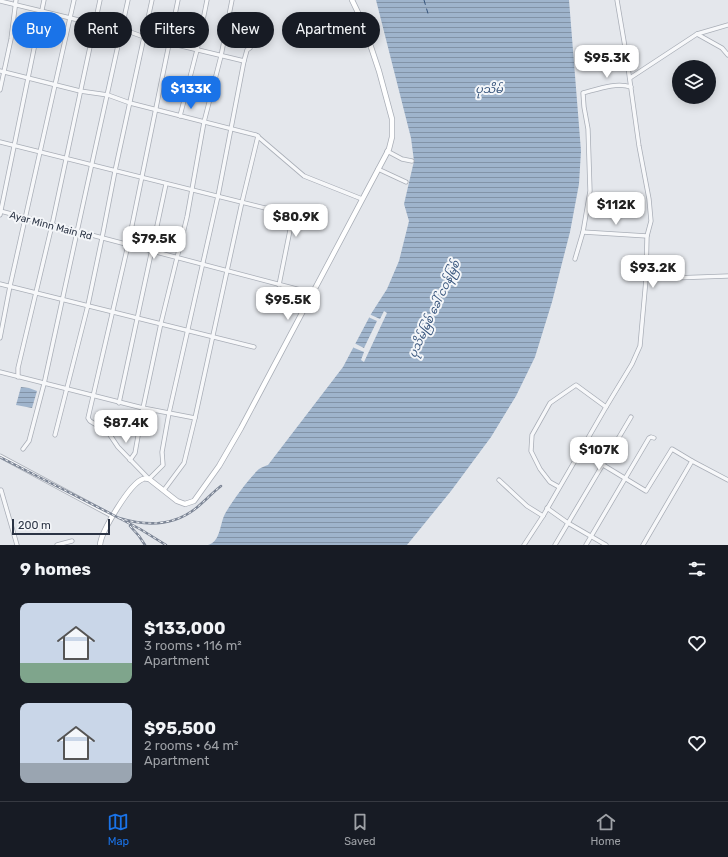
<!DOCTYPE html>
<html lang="en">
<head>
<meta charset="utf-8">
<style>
	:root { --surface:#171b24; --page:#20242c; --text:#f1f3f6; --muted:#9ea1a6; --line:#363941; --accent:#1a73e8 }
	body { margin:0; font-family:Rubik,"Noto Sans Myanmar",sans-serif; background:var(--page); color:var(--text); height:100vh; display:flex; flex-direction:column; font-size:15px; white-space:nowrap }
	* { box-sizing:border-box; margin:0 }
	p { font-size:13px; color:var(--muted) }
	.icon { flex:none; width:22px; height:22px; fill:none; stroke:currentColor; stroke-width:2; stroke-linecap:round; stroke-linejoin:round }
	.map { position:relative; height:545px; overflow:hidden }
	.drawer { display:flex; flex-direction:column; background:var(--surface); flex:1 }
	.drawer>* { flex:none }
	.hud { position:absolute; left:12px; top:12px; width:400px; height:36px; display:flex; gap:8px }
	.fabs { position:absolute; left:672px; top:60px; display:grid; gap:8px }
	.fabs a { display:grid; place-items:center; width:44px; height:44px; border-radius:50%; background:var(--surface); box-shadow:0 2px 10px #0003; font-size:20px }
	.scale { position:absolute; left:12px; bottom:10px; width:98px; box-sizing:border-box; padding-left:4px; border:2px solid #2b3445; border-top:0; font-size:11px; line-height:14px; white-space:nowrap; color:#2b3445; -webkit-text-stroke:3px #f4f6f9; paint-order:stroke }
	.price { position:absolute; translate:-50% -34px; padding:0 9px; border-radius:8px; background:#fff; color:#222; font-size:13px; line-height:26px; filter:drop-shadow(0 1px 2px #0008) }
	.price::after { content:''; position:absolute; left:50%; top:24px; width:12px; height:9px; margin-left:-6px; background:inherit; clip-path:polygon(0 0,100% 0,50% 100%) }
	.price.current { background:var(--accent); color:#fff }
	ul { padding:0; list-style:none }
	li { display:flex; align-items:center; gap:12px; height:100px; padding:0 20px }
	li span { display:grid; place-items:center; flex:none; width:112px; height:80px; border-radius:8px; color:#555 }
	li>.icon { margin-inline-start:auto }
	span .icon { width:48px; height:48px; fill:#fffc; stroke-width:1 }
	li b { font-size:17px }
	h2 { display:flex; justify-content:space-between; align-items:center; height:48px; padding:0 20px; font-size:17px }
	.chip { padding:0 14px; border-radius:18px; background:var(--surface); box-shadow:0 2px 10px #0003; font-size:14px; line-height:36px }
	.chip.current { background:var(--accent); color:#fff }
	.tabs { display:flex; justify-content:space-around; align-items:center; height:56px; border-top:1px solid var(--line); background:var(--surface); font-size:11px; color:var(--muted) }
	.tabs a { display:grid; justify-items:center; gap:2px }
	.tabs .current { color:var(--accent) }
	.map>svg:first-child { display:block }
	.water { fill:url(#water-rules) }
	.pier { fill:#e4e7ec }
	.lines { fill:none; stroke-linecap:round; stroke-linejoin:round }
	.ferry { stroke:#34527a; stroke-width:1; stroke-dasharray:5 4; stroke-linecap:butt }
	.street-casing { stroke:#a9aeb7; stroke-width:5 }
	.secondary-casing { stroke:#a9aeb7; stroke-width:6 }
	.street { stroke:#f7f8fa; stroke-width:3.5 }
	.secondary { stroke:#fff; stroke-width:4.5 }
	.rail-casing { stroke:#7d8696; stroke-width:2.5 }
	.rail { stroke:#f4f6f9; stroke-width:1; stroke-dasharray:3; stroke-linecap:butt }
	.labels { text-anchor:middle; stroke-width:4; stroke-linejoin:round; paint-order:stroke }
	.street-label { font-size:10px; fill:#2b3445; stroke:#f4f6f9 }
	.water-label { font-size:11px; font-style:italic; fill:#34527a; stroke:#f4f6f9 }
</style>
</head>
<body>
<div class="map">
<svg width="728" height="545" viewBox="0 0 728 545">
	<defs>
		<pattern id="water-rules" width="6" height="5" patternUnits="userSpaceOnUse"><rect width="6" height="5" fill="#9fb4cc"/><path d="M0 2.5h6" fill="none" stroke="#8293a7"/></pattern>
	</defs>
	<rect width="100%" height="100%" fill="#e4e7ec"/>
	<!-- water -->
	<g class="water">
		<path d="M376 0H569L581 151 579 184 570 232 552 302 535 357 516 396 491 437 451 491 407 545H208C220 542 220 525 224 516 229 505 250 477 259 469 262 467 265 466 268 465L343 367 371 314 387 289 399 261 409 221 404 204 414 161 411 138Z"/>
		<polygon points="21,387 29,388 37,391 32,408 16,405"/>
	</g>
	<!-- pier -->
	<polygon class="pier" points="384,311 387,313 364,362 361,360 364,352 352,347 354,343 364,348 377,321 368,317 369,314 380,319"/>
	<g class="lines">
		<!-- ferry -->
		<polyline class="ferry" points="424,0 429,17"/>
		<!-- street casing -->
		<g class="street-casing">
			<g id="street">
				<polyline points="178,0 128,245 88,418 90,421 108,432 118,447 149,479 163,465 162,452 169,413 218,196 244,61"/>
				<polyline points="0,1 95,24 122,29 144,37 244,61 247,50 250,48"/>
				<polyline points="697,34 728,25"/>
				<polyline points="0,71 80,91 108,95 130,103 256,135 304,176 362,199"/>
				<polyline points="630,78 697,34 722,48 728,55"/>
				<polyline points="0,90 11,39 16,0"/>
				<polyline points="180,116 197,50 207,0"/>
				<polyline points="0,142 293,215 279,285"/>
				<polyline points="387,151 402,159 412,161"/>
				<polyline points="378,169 406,182"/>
				<polyline points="0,211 312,293"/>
				<polyline points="0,215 44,0"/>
				<polyline points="583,232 647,236"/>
				<path d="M575 259 583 232 590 191 588 129 584 107 583 93C598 89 616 82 631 87"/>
				<polyline points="646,279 728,276"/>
				<polyline points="0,284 254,347"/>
				<polyline points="0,338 10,286 74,0"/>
				<polyline points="0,372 143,408 195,418"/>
				<polyline points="18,377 18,368 52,225 100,0"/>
				<polyline points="119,403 166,184"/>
				<polyline points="55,435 88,305 102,238 115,171 152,0"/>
				<polyline points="23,449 29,441 44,384 87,186 128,0"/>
				<polyline points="580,451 646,491 672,449 692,461 643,545"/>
				<polyline points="0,456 112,516"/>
				<polyline points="130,460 135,453 143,408 161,323 187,217 204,122 221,56 232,0"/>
				<polyline points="692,461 728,480"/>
				<polyline points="499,480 527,506 543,516"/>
				<polyline points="559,487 550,482 540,469 531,451 532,435 550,403 576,385 606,407"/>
				<polyline points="1,490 17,545"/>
				<polyline points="164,490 184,463 195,418 242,202 258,136"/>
				<polyline points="547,508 568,523 606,545"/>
				<polyline points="57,545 72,541"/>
				<polyline points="524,545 543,516 606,407 632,364 640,346 646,279 647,236 651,221 649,199 639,146 626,53 617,0"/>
				<polyline points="555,545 631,417"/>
				<polyline points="586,545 649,438 651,437 654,438"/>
			</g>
		</g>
		<!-- secondary casing -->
		<g class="secondary-casing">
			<path id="secondary" d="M100 545C101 532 130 483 143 479 144 478 148 479 149 479L177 501 185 504 194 501 219 466 241 428 389 149 392 137V119L379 71 363 23 352 0"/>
		</g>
		<!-- street -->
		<use href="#street" class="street"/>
		<!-- secondary -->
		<use href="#secondary" class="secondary"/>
		<!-- rail casing -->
		<g class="rail-casing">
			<g id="rail">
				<polyline points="0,457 119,518"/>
				<polyline points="130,526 139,536 145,545"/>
				<path d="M166 545 140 529 119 518C145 526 173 526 195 509 204 502 212 493 221 486"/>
			</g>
		</g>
		<!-- rail -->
		<use href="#rail" class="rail"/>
	</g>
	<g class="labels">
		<!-- street labels -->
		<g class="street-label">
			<text transform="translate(51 225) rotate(15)" y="4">Ayar Minn Main Rd</text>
		</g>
		<!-- water labels -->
		<g class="water-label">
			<text x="489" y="93">ပုသိမ်</text>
			<text transform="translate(434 309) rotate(-65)" y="4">ပုသိမ်မြစ် ခေါ် ငဝန်မြစ်</text>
		</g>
	</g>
</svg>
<div class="fabs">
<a><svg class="icon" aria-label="layers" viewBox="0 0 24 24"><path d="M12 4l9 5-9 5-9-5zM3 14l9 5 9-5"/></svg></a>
</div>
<div class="scale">200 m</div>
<b class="price" style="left:607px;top:79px">$95.3K</b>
<b class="price current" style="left:191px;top:110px">$133K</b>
<b class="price" style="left:616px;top:226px">$112K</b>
<b class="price" style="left:296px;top:238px">$80.9K</b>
<b class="price" style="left:154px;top:260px">$79.5K</b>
<b class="price" style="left:653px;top:289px">$93.2K</b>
<b class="price" style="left:288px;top:321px">$95.5K</b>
<b class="price" style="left:126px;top:444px">$87.4K</b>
<b class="price" style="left:599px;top:471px">$107K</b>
<div class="hud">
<a class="chip current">Buy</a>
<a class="chip">Rent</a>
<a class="chip">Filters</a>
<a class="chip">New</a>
<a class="chip">Apartment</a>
</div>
</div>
<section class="drawer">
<h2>9 homes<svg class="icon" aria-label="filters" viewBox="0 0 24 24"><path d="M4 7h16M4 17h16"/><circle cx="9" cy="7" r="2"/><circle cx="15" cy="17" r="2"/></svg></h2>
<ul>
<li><span style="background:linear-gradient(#c9d6e8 75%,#7fa58c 0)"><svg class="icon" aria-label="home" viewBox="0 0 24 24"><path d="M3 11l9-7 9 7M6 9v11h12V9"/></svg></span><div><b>$133,000</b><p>3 rooms · 116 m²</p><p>Apartment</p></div><svg class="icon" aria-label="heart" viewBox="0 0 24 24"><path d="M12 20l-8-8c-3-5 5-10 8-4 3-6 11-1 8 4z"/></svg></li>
<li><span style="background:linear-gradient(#c9d6e8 75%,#9aa5b1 0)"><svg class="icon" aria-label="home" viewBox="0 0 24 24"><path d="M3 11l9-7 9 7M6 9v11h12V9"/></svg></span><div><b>$95,500</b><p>2 rooms · 64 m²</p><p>Apartment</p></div><svg class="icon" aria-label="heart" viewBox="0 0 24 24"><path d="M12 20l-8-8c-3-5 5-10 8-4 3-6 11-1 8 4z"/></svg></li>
</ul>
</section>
<nav class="tabs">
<a class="current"><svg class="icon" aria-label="map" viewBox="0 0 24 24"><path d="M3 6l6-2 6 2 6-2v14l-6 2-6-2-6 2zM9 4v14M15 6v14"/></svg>Map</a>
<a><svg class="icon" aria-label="saved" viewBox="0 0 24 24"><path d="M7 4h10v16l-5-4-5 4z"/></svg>Saved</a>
<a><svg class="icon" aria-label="home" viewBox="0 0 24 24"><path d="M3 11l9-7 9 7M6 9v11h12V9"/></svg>Home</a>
</nav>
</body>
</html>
